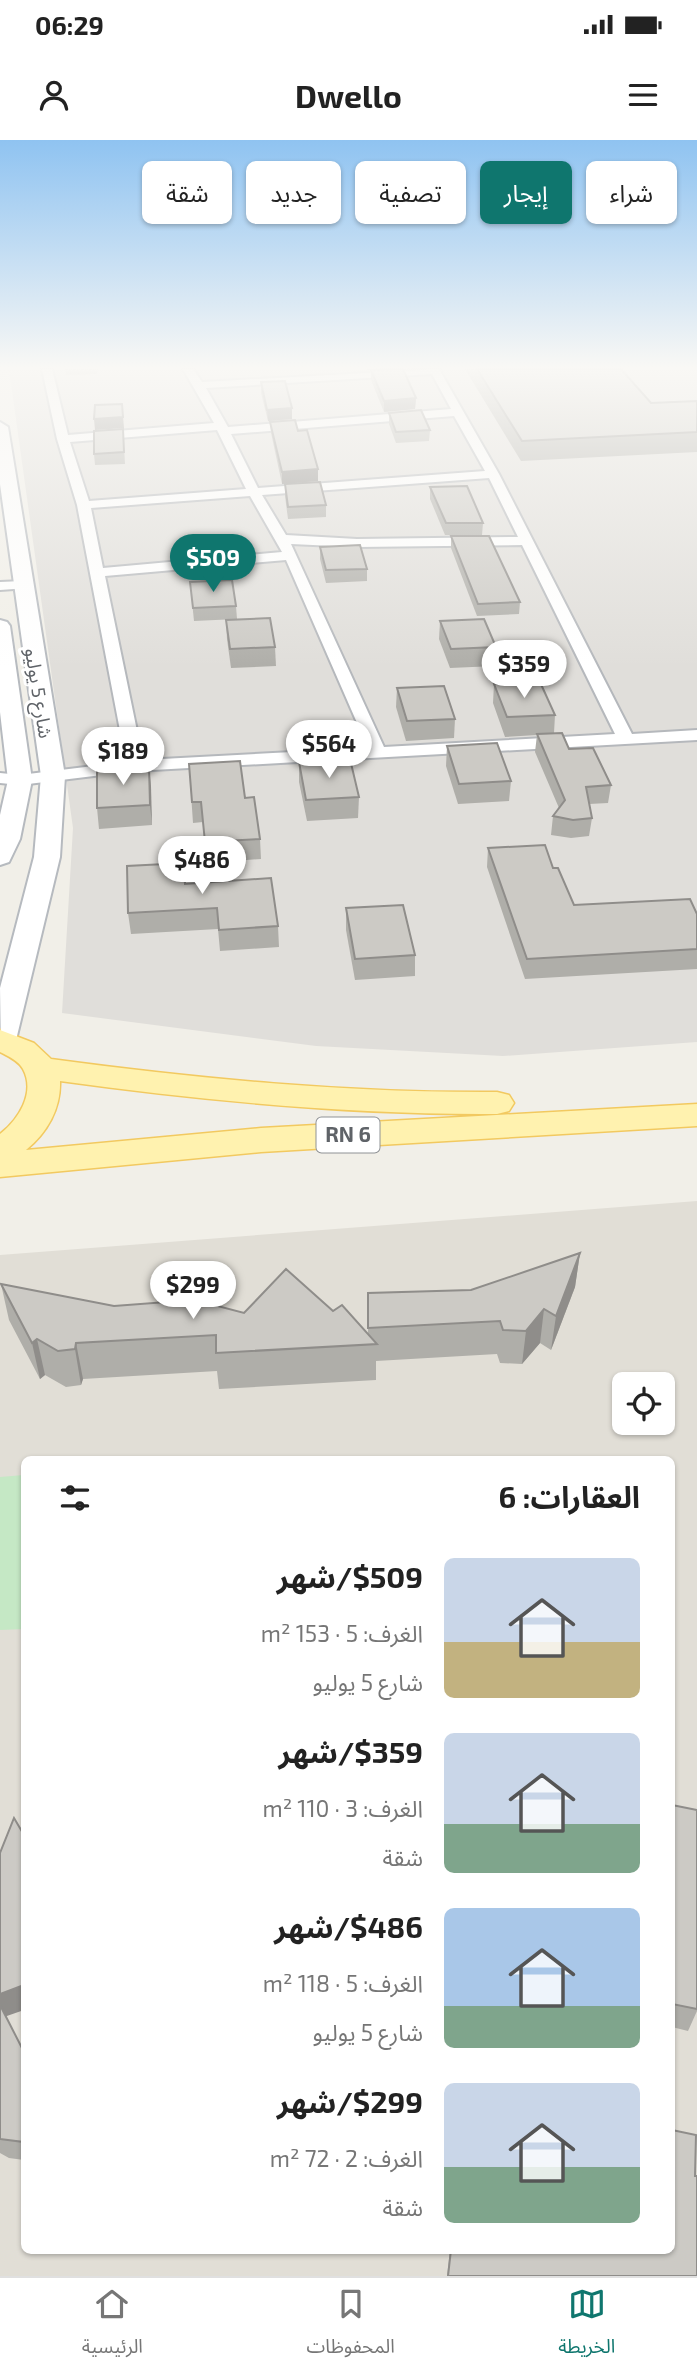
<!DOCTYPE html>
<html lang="ar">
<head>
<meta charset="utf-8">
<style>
	:root { --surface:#fff; --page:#f6f6f6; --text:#222; --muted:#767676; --line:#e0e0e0; --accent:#0f766e }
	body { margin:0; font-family:"Exo 2","Noto Sans Arabic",sans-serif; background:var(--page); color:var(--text); direction:rtl; height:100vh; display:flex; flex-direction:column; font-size:26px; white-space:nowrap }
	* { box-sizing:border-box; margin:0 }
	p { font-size:23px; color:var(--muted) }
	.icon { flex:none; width:38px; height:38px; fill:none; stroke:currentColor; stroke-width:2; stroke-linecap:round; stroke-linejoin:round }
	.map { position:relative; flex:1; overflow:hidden; direction:ltr }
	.panel { position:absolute; left:21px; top:1316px; width:654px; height:798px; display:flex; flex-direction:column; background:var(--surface); border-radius:10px; box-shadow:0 2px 5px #0004; direction:rtl }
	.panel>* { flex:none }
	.top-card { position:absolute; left:21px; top:21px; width:656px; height:63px; direction:rtl; display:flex; gap:14px }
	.tools { position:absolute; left:612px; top:1232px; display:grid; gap:14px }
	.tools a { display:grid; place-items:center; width:63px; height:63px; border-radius:10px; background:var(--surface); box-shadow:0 2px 5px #0004; font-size:35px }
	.price { position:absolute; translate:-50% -60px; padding:0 16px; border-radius:24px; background:#fff; color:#222; font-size:23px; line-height:46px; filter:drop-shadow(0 2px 4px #0008) }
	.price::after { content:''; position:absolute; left:50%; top:42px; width:21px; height:16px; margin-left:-10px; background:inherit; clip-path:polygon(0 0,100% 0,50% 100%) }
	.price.on { background:var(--accent); color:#fff }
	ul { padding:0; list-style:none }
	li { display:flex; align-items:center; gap:21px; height:175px; padding:0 35px }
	li span { display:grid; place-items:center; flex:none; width:196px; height:140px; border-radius:10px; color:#555 }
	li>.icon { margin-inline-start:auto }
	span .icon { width:84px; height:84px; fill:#fffc; stroke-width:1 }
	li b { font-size:30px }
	h2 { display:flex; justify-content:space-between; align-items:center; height:84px; padding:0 35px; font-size:30px }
	.pill { padding:0 24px; border-radius:10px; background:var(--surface); box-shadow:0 2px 5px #0004; font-size:24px; line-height:63px }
	.pill.on { background:var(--accent); color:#fff }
	.status { display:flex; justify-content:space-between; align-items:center; height:49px; padding:0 35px; background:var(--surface); direction:ltr }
	.status svg { height:19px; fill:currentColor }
	header { display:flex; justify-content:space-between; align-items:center; height:91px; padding:0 35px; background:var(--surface); font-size:32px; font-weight:700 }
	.menu { display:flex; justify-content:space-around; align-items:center; height:98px; border-top:2px solid var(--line); background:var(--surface); font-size:19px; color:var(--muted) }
	.menu a { display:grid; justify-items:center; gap:4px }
	.menu .on { color:var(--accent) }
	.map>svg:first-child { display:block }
	.industrial { fill:#e0deda }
	.education { fill:#e1ded6; fill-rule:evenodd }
	.green { fill:#c5e8c5 }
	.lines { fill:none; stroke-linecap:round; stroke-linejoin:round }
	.minor-casing { stroke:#b5b8bc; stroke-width:4 }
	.secondary-casing { stroke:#b6babf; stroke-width:4 }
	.primary-casing { stroke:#f2c960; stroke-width:3 }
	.minor { fill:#fff; fill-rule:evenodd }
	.secondary { fill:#fff; fill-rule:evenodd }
	.primary { fill:#fff2af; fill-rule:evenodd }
	.wall { fill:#afaea9 }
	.shaded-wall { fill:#8f8d8a }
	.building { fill:#cccac5; stroke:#8f8d8a; stroke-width:2 }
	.labels { text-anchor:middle; stroke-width:6; stroke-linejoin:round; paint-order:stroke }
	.far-street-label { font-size:19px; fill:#5f6368; stroke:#fff }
	.shield { fill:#fff; stroke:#8f9295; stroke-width:2 }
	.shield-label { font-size:21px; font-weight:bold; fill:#5f6368 }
</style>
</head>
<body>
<div class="status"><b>06:29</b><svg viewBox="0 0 49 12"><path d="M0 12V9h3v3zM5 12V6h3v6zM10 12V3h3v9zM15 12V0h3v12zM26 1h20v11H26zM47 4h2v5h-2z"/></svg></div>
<header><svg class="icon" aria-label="menu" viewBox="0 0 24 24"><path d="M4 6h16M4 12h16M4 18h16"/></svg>Dwello<svg class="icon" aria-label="person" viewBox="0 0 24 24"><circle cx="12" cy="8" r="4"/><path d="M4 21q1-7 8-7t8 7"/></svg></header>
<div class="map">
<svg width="697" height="2136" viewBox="0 0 697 2136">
	<rect width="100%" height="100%" fill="#f1efe8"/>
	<!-- industrial -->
	<polygon class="industrial" points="9,229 697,229 697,902 503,916 316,906 62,873 73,688"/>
	<!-- education -->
	<path class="education" d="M697 1061V2136H0V1115ZM625 1244H663V1283H625ZM24 1320H672V2110H24Z"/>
	<!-- green -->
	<polygon class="green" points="24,1335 24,1489 0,1490 0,1337"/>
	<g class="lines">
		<!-- minor casing -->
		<g class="minor-casing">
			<g id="minor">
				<path d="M42 229H52L68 295 214 283 183 229H193L202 242 439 229 499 334 632 594 697 590V600L135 631 20 645 0 643V633L20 635 126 622 77 365 57 299ZM432 234 451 269 228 287 206 248ZM454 276 485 331 258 348 231 294ZM217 290 246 349 89 361 70 302ZM489 338 518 397 357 399 286 395 262 355ZM250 356 282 412 103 428 91 368ZM291 404 357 407 522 405 615 594 384 607ZM286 420 368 608 143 620 105 436Z"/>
				<polygon points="23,441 30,445 28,448 0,450 0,442"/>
			</g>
		</g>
		<!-- secondary casing -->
		<g class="secondary-casing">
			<g id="secondary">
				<polygon points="0,282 8,287 65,636 60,717 16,900 11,906 1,909 0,848 34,717 41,636 0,344"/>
				<polygon points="0,480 7,482 10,486 32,640 20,699 9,722 0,725 0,675 8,640 0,572"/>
			</g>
		</g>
		<!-- primary casing -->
		<g class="primary-casing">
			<path id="primary" d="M0 890 34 903 51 919C200 939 347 953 497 952L509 955 514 963 509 971 497 974C350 975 205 961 60 941 61 969 47 993 26 1010L261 988 697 964V986L261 1012 0 1037V994C18 980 36 953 23 929 19 921 8 916 0 912Z"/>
		</g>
		<!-- minor -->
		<use href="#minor" class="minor"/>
		<!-- secondary -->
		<use href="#secondary" class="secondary"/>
		<!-- primary -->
		<use href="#primary" class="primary"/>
	</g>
	<!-- wall -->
	<g class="wall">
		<polygon points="65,229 98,229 97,234 66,235"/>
		<polygon points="366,229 403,229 416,258 415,269 384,272 371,240 371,230 367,230"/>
		<polygon points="465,229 621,229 651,263 697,261 697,312 521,321"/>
		<polygon points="261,242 292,279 268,281 261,253"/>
		<polygon points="389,273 430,290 429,301 396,303 389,284"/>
		<polygon points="270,282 298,291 318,341 282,344 271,293"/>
		<polygon points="123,289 125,324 95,325 94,314"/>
		<polygon points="285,344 326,365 326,377 288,379 285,356"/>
		<polygon points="430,347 483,383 482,395 445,395 430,359"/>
		<polygon points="451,396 520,462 519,474 477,476 451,408"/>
		<polygon points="320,407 367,429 367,441 326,443 320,419"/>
		<polygon points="190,442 236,466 237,479 194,481"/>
		<polygon points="226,480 275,507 276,526 231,528 227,499"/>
		<polygon points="440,481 496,507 495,526 450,528 439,499"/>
		<polygon points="494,544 555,575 554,593 569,609 611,645 608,663 589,664 592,678 589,696 571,698 551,695 553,676 559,668 535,612 537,595 505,597 493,563"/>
		<polygon points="397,548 455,579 454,598 406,601 396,567"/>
		<polygon points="447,606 511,641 509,661 458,664 446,626"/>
		<polygon points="299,622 359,657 358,678 307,681 299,642"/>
		<polygon points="189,624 245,658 260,699 261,719 207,723 203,682 193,683"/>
		<polygon points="149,626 152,685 99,689 97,668"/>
		<polygon points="488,708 553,728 574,765 697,774 697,829 525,839 487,727"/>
		<polygon points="185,744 278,786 279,807 220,811 218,789 131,794 128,773"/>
		<polygon points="346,768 415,815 415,836 355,840 346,790"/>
		<polygon points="580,1113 575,1147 551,1210 540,1203 522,1224 500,1223 497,1214 376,1221 376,1240 219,1249 217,1231 83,1239 81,1245 66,1247 45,1235 40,1239 9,1180 1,1144 114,1166 206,1163 244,1173 333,1171 368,1194 368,1153 471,1150"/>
		<polygon points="672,1665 697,1670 697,1871 688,1891 672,1887"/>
		<polygon points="0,1713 6,1876 24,1912 24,2020 9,2018 0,2013"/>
		<polygon points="695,2036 697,2136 447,2136 450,2110 672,2110"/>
	</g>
	<!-- shaded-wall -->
	<g class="shaded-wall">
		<polygon points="416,258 415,269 384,272 384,261"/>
		<polygon points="122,264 124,288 95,290 94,279"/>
		<polygon points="292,268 292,279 268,281 267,270"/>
		<polygon points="318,329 318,341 282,344 282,332"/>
		<polygon points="149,626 151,646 152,685 150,665"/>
		<polygon points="580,1113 575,1147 551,1210 556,1176"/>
		<polygon points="544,1169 540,1203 522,1224 526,1191"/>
		<polygon points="37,1199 45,1235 40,1239 32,1203"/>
		<polygon points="76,1203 83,1239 81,1245 75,1209"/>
		<polygon points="24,1845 24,1870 4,1877 0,1867 0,1854"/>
	</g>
	<!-- building -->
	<g class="building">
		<polygon points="403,229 416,258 384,261 371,230"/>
		<polygon points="477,229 621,229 651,263 697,261 697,292 522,301"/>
		<polygon points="285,241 292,268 267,270 261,242"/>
		<polygon points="122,264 123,277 94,279 95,265"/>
		<polygon points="421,270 430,290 396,292 389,273"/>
		<polygon points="295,280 298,291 307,290 318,329 282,332 270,282"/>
		<polygon points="123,289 124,312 94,314 94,291"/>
		<polygon points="320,342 326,365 288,367 285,344"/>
		<polygon points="467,346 483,383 446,383 430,347"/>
		<polygon points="451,396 489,396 520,462 478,464"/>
		<polygon points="360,405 367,429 326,430 320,407"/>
		<polygon points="232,440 236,466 193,468 190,442"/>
		<polygon points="270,478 275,507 230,509 226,480"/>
		<polygon points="484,479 496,507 451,509 440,481"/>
		<polygon points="540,542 555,575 507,577 494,544"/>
		<polygon points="444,546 455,579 407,581 397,548"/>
		<polygon points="562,593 569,609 593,608 611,645 586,647 592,678 573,680 553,676 565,660 537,594"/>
		<polygon points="497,603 511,641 459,644 447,606"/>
		<polygon points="350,619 359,657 306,660 299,622"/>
		<polygon points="240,621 245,658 254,657 260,699 205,702 201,662 192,662 189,624"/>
		<polygon points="149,626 150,665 97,668 97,629"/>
		<polygon points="545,705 553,728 558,728 574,765 690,759 697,774 697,809 527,819 488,708"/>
		<polygon points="184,723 185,744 271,738 278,786 219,790 217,768 128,773 127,726"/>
		<polygon points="403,765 415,815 355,819 346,768"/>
		<polygon points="580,1113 556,1176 544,1169 526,1191 503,1190 500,1181 368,1188 368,1153 471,1150"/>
		<polygon points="286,1129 333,1171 342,1165 377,1204 216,1213 216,1195 76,1203 75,1209 58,1211 37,1199 32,1203 1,1144 114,1166 206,1159 206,1163 244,1173"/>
		<polygon points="672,1665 697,1670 697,1869 672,1864"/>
		<polygon points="14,1678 24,1695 24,1845 0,1854 0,1713"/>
		<polygon points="0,1865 24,1912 24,2002 0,1999"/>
		<polygon points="672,1990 696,1995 695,2036 697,2036 697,2136 448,2136 451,2110 672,2110"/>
	</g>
	<!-- sky -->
	<linearGradient id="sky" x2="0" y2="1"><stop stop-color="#8fc3f1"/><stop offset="0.43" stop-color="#f9f8f5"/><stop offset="1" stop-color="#f9f8f5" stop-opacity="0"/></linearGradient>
	<rect width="697" height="528" fill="url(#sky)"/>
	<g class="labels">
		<!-- far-street labels -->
		<g class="far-street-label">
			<text transform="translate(39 553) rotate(81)" y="7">شارع 5 يوليو</text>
		</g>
		<!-- shield labels -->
		<rect class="shield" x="316.5" y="977.5" width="63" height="35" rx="5"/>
		<g class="shield-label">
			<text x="348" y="1002">RN 6</text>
		</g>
	</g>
</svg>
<div class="tools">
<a><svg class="icon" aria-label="locate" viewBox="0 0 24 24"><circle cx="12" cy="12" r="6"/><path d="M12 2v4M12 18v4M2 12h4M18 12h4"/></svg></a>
</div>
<b class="price on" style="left:213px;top:454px">$509</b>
<b class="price" style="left:524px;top:560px">$359</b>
<b class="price" style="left:329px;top:640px">$564</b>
<b class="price" style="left:123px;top:647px">$189</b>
<b class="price" style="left:202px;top:756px">$486</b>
<b class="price" style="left:193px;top:1181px">$299</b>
<div class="top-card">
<a class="pill">شراء</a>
<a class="pill on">إيجار</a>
<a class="pill">تصفية</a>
<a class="pill">جديد</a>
<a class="pill">شقة</a>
</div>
<section class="panel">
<h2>العقارات: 6<svg class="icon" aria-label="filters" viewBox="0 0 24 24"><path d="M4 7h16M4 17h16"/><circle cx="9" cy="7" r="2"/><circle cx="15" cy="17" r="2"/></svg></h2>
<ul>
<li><span style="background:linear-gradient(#c9d6e8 60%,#c2b280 0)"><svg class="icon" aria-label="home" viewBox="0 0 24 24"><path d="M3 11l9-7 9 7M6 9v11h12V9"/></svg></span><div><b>$509/شهر</b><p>الغرف: 5 · 153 m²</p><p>شارع 5 يوليو</p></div></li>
<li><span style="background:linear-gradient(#c9d6e8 65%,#7fa58c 0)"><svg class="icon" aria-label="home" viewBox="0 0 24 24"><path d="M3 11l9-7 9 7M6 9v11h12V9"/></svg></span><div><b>$359/شهر</b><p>الغرف: 3 · 110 m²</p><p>شقة</p></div></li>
<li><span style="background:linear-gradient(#a9c7e8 70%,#7fa58c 0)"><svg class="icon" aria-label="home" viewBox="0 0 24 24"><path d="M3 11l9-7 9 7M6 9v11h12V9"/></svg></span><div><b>$486/شهر</b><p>الغرف: 5 · 118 m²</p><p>شارع 5 يوليو</p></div></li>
<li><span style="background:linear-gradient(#c9d6e8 60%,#7fa58c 0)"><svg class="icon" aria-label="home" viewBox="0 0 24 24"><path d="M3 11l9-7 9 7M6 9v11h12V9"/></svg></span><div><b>$299/شهر</b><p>الغرف: 2 · 72 m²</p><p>شقة</p></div></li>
</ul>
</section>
</div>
<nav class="menu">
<a class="on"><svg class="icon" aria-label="map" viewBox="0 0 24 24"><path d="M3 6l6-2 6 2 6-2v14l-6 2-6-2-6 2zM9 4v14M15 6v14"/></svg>الخريطة</a>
<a><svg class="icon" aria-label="saved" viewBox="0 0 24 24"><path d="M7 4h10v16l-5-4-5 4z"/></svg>المحفوظات</a>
<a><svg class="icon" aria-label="home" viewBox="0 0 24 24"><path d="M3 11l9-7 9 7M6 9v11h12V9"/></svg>الرئيسية</a>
</nav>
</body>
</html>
